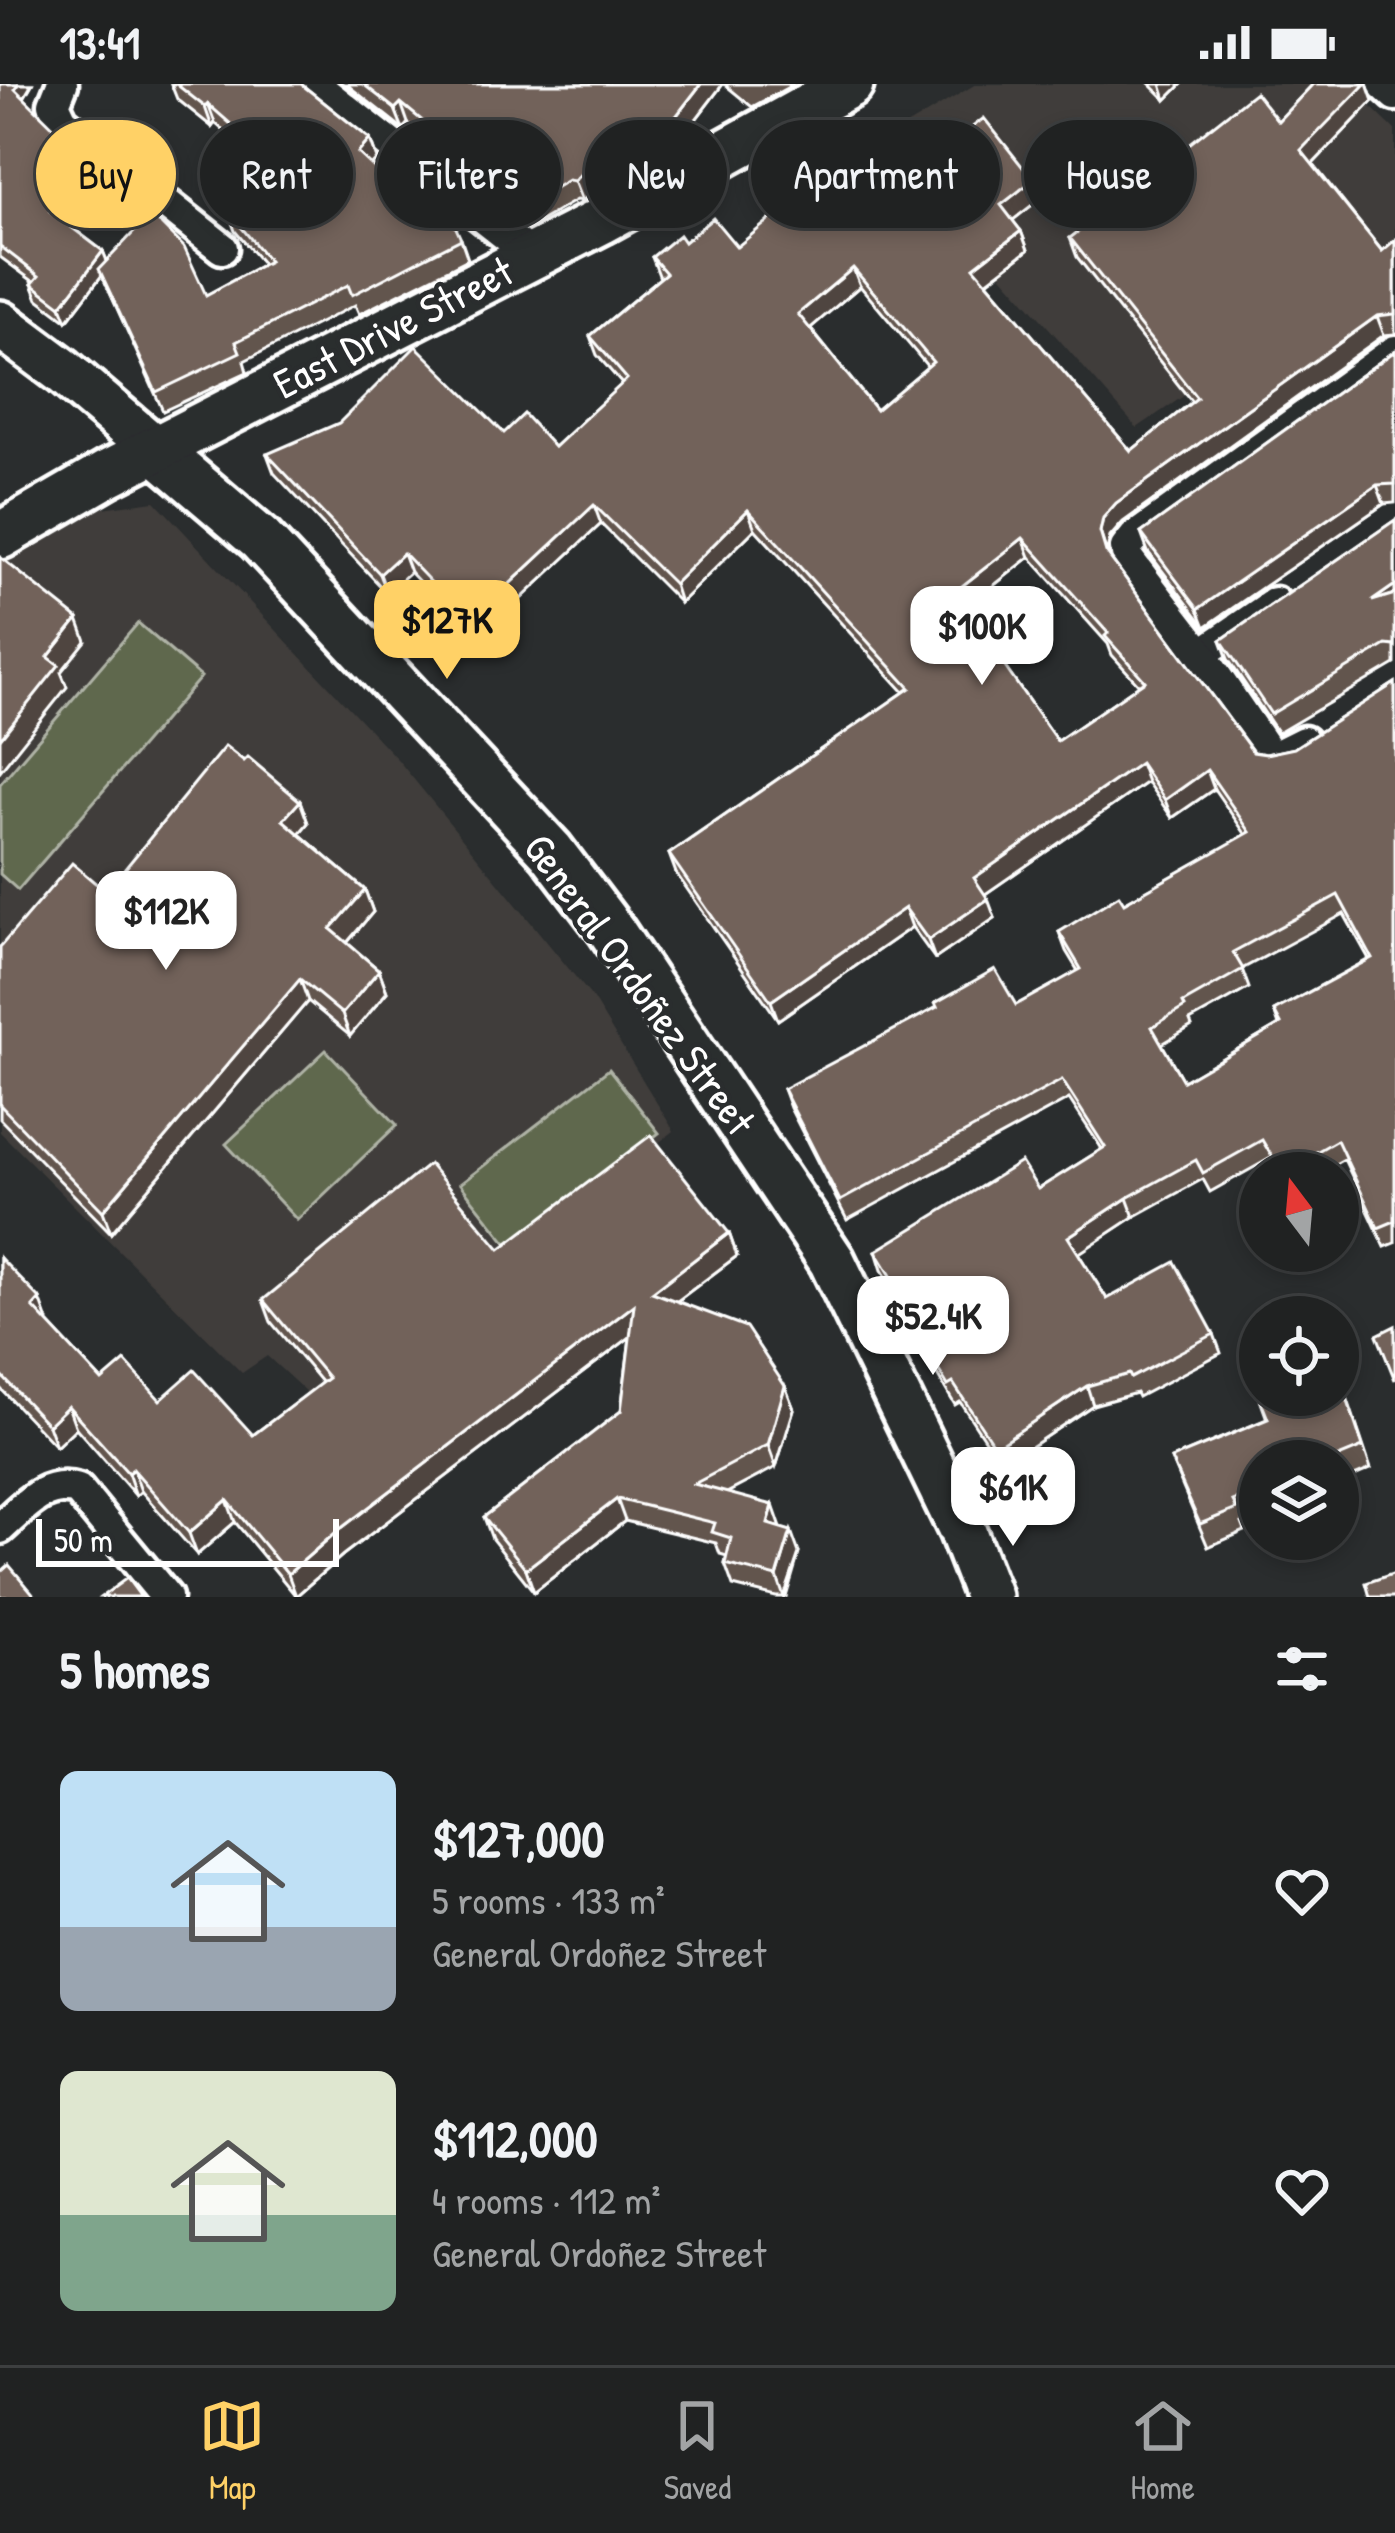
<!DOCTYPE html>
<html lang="en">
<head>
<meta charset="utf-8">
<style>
	:root { --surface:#202222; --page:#2d2f2f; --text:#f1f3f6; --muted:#a2a4a5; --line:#3d3f40; --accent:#ffd166 }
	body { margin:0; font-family:"Patrick Hand",sans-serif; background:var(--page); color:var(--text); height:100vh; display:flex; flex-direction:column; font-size:45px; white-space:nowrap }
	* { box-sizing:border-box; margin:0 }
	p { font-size:39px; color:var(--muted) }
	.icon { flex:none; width:66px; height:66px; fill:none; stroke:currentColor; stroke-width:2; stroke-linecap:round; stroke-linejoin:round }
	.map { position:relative; height:1513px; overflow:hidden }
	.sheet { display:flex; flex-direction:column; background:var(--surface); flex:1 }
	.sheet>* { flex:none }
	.guide { position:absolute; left:36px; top:36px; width:1323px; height:108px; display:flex; gap:24px }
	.needle { width:78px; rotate:344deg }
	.buttons { position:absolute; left:1239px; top:1068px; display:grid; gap:24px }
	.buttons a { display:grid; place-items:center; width:120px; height:120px; border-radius:50%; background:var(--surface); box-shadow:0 6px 18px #0003,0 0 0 3px var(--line); font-size:60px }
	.scale { position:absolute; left:36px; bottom:30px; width:303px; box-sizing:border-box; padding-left:12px; border:6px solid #fff; border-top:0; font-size:33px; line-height:42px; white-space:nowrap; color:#fff; -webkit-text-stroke:9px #2a2d2e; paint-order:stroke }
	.price { position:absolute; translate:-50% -102px; padding:0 27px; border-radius:24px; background:#fff; color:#222; font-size:39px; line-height:78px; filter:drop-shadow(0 3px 6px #0008) }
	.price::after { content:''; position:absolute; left:50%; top:72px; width:36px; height:27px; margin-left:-18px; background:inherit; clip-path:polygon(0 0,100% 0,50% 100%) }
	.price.selected { background:var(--accent); color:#111 }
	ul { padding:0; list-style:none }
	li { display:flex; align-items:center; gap:36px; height:300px; padding:0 60px }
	li span { display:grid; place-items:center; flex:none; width:336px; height:240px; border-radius:18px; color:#555 }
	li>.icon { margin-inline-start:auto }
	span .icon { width:144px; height:144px; fill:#fffc; stroke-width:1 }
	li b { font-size:51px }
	h2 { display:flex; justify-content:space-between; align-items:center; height:144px; padding:0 60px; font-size:51px }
	.pill { padding:0 42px; border-radius:54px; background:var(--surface); box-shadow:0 6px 18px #0003,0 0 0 3px var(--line); font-size:42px; line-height:108px }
	.pill.selected { background:var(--accent); color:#111 }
	.status { display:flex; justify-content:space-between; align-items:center; height:84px; padding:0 60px; background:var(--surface); direction:ltr }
	.status svg { height:33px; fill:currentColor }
	.menu { display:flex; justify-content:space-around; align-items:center; height:168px; border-top:3px solid var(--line); background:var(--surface); font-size:33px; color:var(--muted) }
	.menu a { display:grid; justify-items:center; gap:6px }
	.menu .selected { color:var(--accent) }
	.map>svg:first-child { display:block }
	.built { fill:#403d3b }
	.green { fill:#5f674e; stroke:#afb3a6; stroke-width:3 }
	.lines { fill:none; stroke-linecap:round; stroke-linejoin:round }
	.street-casing { stroke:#fff; stroke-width:39 }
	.secondary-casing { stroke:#fff; stroke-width:54 }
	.street { stroke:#2a2d2e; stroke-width:30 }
	.secondary { stroke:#2a2d2e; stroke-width:45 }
	.wall { fill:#62544d; stroke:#fff; stroke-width:3; fill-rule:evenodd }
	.shaded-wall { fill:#50453f; stroke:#fff; stroke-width:3 }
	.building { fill:#72625a; stroke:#fff; stroke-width:3; fill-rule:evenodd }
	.labels { text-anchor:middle; stroke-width:9; stroke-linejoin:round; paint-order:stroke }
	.street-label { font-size:42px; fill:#fff; stroke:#2a2d2e }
</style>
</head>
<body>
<div class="status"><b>13:41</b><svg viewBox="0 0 49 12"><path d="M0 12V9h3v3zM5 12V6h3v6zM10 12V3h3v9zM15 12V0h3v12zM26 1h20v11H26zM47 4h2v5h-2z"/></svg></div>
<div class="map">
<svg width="1395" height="1513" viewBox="0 0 1395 1513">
	<rect width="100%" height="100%" fill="#2a2d2e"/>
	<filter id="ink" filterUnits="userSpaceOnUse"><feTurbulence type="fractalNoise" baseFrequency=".00833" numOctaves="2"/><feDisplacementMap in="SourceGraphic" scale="24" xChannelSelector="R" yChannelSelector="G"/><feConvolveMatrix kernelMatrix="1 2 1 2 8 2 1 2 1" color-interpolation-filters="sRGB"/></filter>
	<g filter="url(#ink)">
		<!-- built -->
		<g class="built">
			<polygon points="976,0 1347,0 1395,46 1395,167 1137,344 883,56"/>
			<polygon points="155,417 398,676 591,912 674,1047 318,1319 267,1272 242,1289 0,1048 0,473 95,425"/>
		</g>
		<!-- green -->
		<g class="green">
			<polygon points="138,539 201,593 18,806 0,790 0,700"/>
			<polygon points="326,966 397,1041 297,1136 226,1060"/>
			<polygon points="609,985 659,1049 510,1163 460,1100"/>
		</g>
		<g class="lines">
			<!-- street casing -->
			<g class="street-casing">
				<g id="street">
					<polyline points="62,0 54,20 62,37 222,164"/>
					<polyline points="314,0 531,171"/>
					<polyline points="1383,0 1395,11"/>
					<polyline points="1201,570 1275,519"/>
					<polyline points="1304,658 1280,670 1269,670 1201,570 1128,475 1126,464 1134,454 1395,267"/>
					<path d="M0 1444C24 1423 44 1396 78 1406L166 1513"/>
				</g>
			</g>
			<!-- secondary casing -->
			<g class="secondary-casing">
				<g id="secondary">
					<polyline points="0,240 63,287 260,455 551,767 611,846 832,1177 962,1446 988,1513"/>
					<polyline points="0,452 107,390 601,137 850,0"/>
				</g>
			</g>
			<!-- street -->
			<use href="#street" class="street"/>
			<!-- secondary -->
			<use href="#secondary" class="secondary"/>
		</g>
		<!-- wall -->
		<g class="wall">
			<polygon points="0,0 32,0 24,14 95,94 61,135 103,167 107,177 206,211 263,180 235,147 228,127 273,90 215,39 212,43 177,15 171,0 301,0 370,55 377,75 372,81 399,107 461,155 468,175 359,230 355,221 244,277 247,288 163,327 102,191 67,237 38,215 32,200 34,198 0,173"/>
			<polygon points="346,0 723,0 671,68 660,74 637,56 582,117 576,116 528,144 468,96 464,85 408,39 403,45"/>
			<polygon points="724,0 794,0 752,23"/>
			<polygon points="1150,0 1182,0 1166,16"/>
			<path d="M1313 0H1367L1373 17 1313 80 1382 167 1395 156V250L1384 251 1123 438 1110 453 1107 467 1108 471 1253 668 1266 670 1294 664 1395 599V1159L1385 1163 1344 1075 1319 1089H1277L1269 1075 1210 1108 1203 1095 1134 1133 1078 1169 1107 1215 1214 1250 1221 1269 1138 1313 1136 1309 1093 1321 1002 1382 960 1318 955 1321 921 1264 914 1245 917 1243 882 1186 876 1167 1038 1105 1102 1065 1069 1015 847 1136 790 1024 783 1005 1016 921 1078 887 1066 867 1059 848 1124 819 1246 751 1214 705 1172 734 1147 698 985 810 995 834 935 875 912 843 778 936 676 789 669 770 904 608 755 445 680 519 601 440 476 557 410 488 387 509 274 389 267 370 504 349 554 363 622 300 597 271 590 252 660 194 652 173 684 158 737 163 807 113 873 74 901 98 1040 115 1012 136 1021 147 1028 166 987 198 1131 367 1192 318 1077 173 1070 154 1278 37ZM860 202 928 283 876 326 810 244ZM1030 473 1108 560 1112 571 1139 601 1057 657 964 525ZM1344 830 1369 875 1274 927 1279 941 1183 997 1162 960 1192 942 1190 937 1249 904 1242 885Z"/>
			<polygon points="1395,267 1395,419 1384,420 1205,543 1148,468 1141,449"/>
			<polygon points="1395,436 1395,580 1278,649 1228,575 1221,556"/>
			<polygon points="244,677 300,717 308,739 299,750 365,806 373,828 347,859 379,886 387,908 350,952 308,917 111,1149 0,1035 0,863 106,808"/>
			<polygon points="729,1149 737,1172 677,1217 785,1302 794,1325 776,1383 727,1409 781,1444 799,1469 786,1513 776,1513 733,1502 725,1480 727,1472 720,1470 716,1459 625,1437 534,1508 492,1455 484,1433 621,1327 630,1253 343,1471 296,1512 235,1438 197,1471 141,1407 136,1412 76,1344 56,1363 0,1304 0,1174 47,1238 102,1297 160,1316 253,1351 322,1299 271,1238 263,1216 500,1165"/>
			<polygon points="1338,1286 1371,1385 1338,1399 1338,1377 1260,1377 1260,1432 1242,1439 1245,1447 1208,1463 1171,1375 1267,1335 1257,1307"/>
		</g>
		<!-- shaded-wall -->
		<g class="shaded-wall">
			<polygon points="18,0 32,0 20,20 15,5"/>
			<polygon points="701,0 723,0 671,68 664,48"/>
			<polygon points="1161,0 1182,0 1166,16"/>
			<polygon points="1362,0 1367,0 1373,17 1308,85 1301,66"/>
			<polygon points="401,19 408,39 403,45 395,25"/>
			<polygon points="208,20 215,39 212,43 205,23"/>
			<polygon points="630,36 637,56 582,117 574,97"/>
			<polygon points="370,55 377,75 366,88 358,69"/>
			<polygon points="90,79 95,94 55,142 50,127"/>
			<polygon points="1033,96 1040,115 1008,140 1001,121"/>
			<polygon points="1021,147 1028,166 981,202 974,183"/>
			<polygon points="103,167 109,182 67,237 61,222"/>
			<polygon points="853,184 860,202 805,249 798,230"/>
			<polygon points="1377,232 1384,251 1123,438 1110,453 1107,467 1113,487 1100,448 1103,434 1116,419"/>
			<polygon points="1377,401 1384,420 1205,543 1198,525"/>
			<polygon points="594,421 601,440 476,557 469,538"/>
			<polygon points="748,426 755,445 680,519 674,500"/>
			<polygon points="1023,454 1030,473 960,528 953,509"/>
			<polygon points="403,469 410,488 387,509 380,490"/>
			<polygon points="1395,501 1395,524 1372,517"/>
			<polygon points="78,535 86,557 61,588 67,603 0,687 0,655 48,573"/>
			<polygon points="1140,679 1147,698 981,813 974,794"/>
			<polygon points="1207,686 1214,705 1172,734 1165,716"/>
			<polygon points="300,717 308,739 291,759 283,736"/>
			<polygon points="365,806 373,828 339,868 331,845"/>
			<polygon points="988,815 995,834 935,875 928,856"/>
			<polygon points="905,824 912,843 778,936 771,917"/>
			<polygon points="379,886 387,908 350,952 342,930"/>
			<polygon points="300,895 308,917 111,1149 103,1127"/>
			<polygon points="1127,1114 1134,1133 1075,1172 1068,1153"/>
			<polygon points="729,1149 737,1172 660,1230 652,1208"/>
			<polygon points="40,1215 48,1237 41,1245 33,1223"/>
			<polygon points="634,1221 642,1244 343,1471 296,1512 288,1490 335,1449"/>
			<polygon points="785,1302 794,1325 776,1383 768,1361"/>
			<polygon points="1087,1302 1093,1321 1002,1382 995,1363"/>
			<polygon points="68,1322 76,1344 56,1363 48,1341"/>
			<polygon points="133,1385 141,1407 136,1412 128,1389"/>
			<polygon points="617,1415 625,1437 534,1508 526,1485"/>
			<polygon points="227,1416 235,1438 197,1471 189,1449"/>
			<polygon points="773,1421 781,1444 768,1440"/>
			<polygon points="791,1447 799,1469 784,1513 777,1493"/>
		</g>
		<!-- building -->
		<g class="building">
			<polygon points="0,0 18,0 15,5 90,79 50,127 103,167 61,222 32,200 39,192 0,162"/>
			<polygon points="176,0 301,0 370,55 358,69 399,107 422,96 441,111 461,155 352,211 348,201 236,258 240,268 156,308 99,185 151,130 184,163 206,211 269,177 228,127 281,84 208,20 205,23"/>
			<polygon points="363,0 701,0 664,48 653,54 630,36 574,97 568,96 521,124 461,77 467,74 401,19 395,25"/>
			<path d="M1313 0H1365L1301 66 1382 167 1395 156V230L1377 232 1116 419 1103 434 1100 448 1106 468 1253 668 1266 670 1294 664 1395 599V1137L1378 1144 1337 1056 1281 1088 1262 1056 1203 1089 1196 1076 1127 1114 1068 1153 1107 1215 1175 1178 1214 1250 1131 1294 1129 1290 1087 1302 995 1363 953 1299 948 1302 914 1245 921 1241 876 1167 1021 1078 1038 1105 1105 1063 1062 996 840 1117 783 1005 937 923 935 919 995 885 1016 921 1081 885 1059 848 1119 811 1124 819 1250 748 1207 686 1165 716 1140 679 974 794 988 815 928 856 905 824 771 917 669 770 910 604 748 426 674 500 594 421 469 538 403 469 380 490 267 370 339 339 416 262 504 349 524 330 554 363 627 295 590 252 666 189 652 173 679 151 684 158 713 134 737 163 803 108 807 113 863 63 873 74 877 70 901 98 984 34 1033 96 1001 121 1021 147 974 183 1131 367 1197 314 1070 154 1255 8 1278 37ZM853 184 933 278 876 326 798 230ZM1023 454 1108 549 1105 552 1145 597 1057 657 953 509ZM1338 811 1372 874 1274 927 1281 940 1183 997 1152 943 1185 923 1183 919 1243 885 1233 868Z"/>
			<polygon points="1395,267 1395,400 1377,401 1198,525 1141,449"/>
			<polygon points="1395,436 1395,501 1372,517 1395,510 1395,562 1386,561 1271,630 1221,556"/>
			<polygon points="0,473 78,535 48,573 59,581 0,655"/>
			<polygon points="225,662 244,677 248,673 300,717 283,736 365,806 331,845 379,886 342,930 300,895 103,1127 0,1021 0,863 72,779 106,808"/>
			<polygon points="651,1051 729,1149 652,1208 746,1243 785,1302 768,1361 694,1400 773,1421 768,1440 791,1447 777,1493 725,1480 731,1454 712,1448 715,1439 617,1415 526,1485 484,1433 621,1327 634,1221 335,1449 288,1490 227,1416 189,1449 133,1385 128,1389 68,1322 48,1341 0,1290 0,1174 40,1215 33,1223 102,1297 125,1277 160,1316 194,1286 253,1351 328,1294 263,1216 429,1080 500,1165"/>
			<polygon points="1395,1242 1395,1296 1377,1251"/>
			<polygon points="1338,1287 1363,1363 1329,1377 1260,1377 1260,1406 1233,1417 1237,1425 1200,1440 1171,1375 1268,1335 1257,1307 1260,1306 1260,1311 1338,1311"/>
			<polygon points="9,1481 36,1513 0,1513 0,1489"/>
			<polygon points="1395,1489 1395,1513 1370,1513 1366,1499"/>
			<polygon points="127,1494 141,1513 101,1513"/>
		</g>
	</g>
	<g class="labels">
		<!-- street labels -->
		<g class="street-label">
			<text transform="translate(393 243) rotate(-27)" y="15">East Drive Street</text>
			<text transform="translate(640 900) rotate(54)" y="15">General Ordoñez Street</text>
		</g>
	</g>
</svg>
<div class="buttons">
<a><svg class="needle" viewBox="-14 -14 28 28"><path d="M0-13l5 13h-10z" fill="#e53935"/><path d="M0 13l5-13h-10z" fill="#a2a4a5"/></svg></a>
<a><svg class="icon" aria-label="locate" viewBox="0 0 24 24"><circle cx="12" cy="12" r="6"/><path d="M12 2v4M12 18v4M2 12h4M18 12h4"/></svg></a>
<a><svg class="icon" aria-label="layers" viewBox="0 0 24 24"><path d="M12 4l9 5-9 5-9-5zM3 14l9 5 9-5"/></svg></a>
</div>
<div class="scale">50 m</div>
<b class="price selected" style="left:447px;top:598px">$127K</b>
<b class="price" style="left:982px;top:604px">$100K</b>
<b class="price" style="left:166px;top:889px">$112K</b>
<b class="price" style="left:933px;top:1294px">$52.4K</b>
<b class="price" style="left:1013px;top:1465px">$61K</b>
<div class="guide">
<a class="pill selected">Buy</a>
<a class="pill">Rent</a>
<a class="pill">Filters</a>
<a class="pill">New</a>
<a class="pill">Apartment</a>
<a class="pill">House</a>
</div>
</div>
<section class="sheet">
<h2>5 homes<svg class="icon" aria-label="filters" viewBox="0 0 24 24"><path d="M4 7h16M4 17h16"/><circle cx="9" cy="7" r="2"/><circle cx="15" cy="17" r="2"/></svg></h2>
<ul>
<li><span style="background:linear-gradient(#bfe0f5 65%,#9aa5b1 0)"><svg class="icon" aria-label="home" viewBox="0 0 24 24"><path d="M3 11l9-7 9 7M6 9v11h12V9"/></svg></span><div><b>$127,000</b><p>5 rooms · 133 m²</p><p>General Ordoñez Street</p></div><svg class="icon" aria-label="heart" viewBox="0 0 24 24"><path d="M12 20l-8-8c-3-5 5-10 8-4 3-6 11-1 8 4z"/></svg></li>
<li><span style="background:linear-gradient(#dfe7d0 60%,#7fa58c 0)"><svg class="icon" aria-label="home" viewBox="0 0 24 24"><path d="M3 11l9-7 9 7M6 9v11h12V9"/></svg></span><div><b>$112,000</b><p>4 rooms · 112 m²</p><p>General Ordoñez Street</p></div><svg class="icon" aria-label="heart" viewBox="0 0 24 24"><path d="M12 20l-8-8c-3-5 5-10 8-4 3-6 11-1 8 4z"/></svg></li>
</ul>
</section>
<nav class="menu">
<a class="selected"><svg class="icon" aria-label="map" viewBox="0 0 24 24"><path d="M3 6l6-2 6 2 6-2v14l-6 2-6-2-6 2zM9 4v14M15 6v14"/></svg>Map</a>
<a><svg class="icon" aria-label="saved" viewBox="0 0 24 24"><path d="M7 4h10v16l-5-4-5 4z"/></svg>Saved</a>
<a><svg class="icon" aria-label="home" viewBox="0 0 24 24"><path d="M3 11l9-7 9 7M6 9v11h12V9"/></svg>Home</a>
</nav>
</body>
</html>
